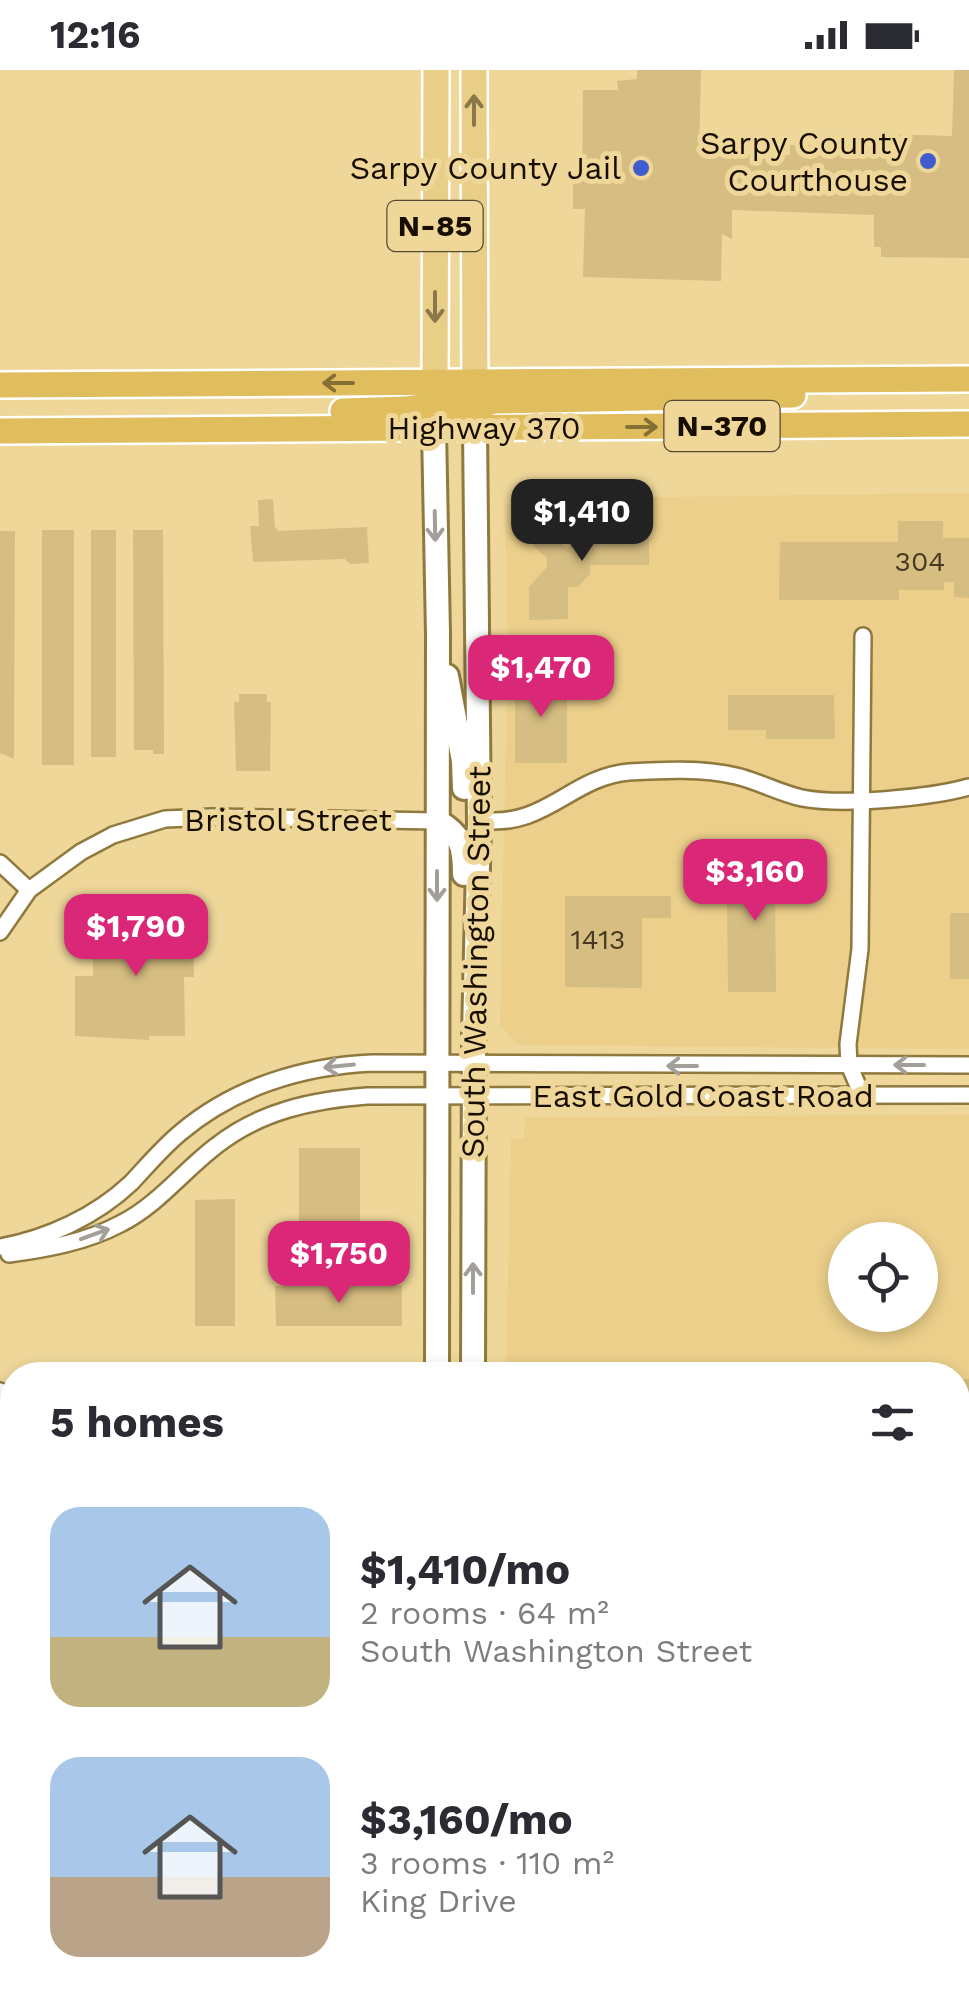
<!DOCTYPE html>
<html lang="en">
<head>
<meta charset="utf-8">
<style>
	:root { --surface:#fff; --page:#f7f7f7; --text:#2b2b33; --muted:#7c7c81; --accent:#db2777 }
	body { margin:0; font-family:"Work Sans",sans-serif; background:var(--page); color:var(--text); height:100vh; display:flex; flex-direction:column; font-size:38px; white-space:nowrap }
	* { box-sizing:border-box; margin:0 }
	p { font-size:32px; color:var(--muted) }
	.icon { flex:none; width:55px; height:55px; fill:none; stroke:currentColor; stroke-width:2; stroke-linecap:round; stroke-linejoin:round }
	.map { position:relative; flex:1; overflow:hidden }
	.drawer { position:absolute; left:0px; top:1292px; width:970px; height:642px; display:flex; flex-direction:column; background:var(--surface); border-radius:40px 40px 0 0; box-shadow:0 5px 15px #0003 }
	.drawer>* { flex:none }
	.controls { position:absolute; left:828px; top:1152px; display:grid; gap:20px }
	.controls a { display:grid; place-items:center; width:110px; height:110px; border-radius:50%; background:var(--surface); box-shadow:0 5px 15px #0003; font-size:50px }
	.price { position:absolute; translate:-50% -85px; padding:0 22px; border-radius:20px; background:var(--accent); color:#fff; font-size:32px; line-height:65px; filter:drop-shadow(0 2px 5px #0008) }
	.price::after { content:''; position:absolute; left:50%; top:60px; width:30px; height:22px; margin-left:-15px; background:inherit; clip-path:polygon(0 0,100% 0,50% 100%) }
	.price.active { background:#222; color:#fff }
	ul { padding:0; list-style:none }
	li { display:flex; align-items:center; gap:30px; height:250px; padding:0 50px }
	li span { display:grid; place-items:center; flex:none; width:280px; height:200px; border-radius:30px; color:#555 }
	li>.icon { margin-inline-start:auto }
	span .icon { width:120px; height:120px; fill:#fffc; stroke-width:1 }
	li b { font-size:42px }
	h2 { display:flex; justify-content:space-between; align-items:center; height:120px; padding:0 50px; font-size:42px }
	.status { display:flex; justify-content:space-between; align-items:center; height:70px; padding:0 50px; background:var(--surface); direction:ltr }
	.status svg { height:28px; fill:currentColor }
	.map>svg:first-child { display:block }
	.built { fill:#ebcf8a; fill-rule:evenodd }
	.green { fill:#d597d1 }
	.building { fill:#d6bd81 }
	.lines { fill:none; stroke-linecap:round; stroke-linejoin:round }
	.minor-casing { stroke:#8f793e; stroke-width:20 }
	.secondary-casing { stroke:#8f793e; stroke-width:28 }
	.primary-casing { stroke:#fff; stroke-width:30 }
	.trunk-casing { stroke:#fff; stroke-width:30 }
	.minor { stroke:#fff; stroke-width:15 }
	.secondary { stroke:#fff; stroke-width:22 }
	.primary { stroke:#e8ce86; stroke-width:25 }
	.trunk { stroke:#e0be5e; stroke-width:25 }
	.oneway { stroke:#8a784a }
	.oneway2 { stroke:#866f34 }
	.oneway3 { stroke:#a29f99 }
	.poi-dot { fill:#3f5ccf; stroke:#efd79a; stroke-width:4 }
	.labels { text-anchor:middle; stroke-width:10; stroke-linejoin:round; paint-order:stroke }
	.number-label { font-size:28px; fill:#473a20 }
	.shield { fill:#efd79a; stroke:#584a2e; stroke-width:2.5 }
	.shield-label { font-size:30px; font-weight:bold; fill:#170e00 }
	.poi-label { font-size:32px; fill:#170e00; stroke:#efd79a; text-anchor:end }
	.street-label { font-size:32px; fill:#170e00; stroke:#efd79a }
</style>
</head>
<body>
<div class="status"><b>12:16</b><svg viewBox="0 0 49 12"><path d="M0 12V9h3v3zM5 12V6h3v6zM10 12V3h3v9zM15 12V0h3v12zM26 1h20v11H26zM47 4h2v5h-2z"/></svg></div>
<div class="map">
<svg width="969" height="1933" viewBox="0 0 969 1933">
	<rect width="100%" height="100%" fill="#efd79a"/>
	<!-- built -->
	<g class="built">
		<polygon points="969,423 969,979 518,975 500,956 508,570 505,435 581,428"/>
		<path d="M969 1044V1923L958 1922V1305H506L511 1068H524L525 1048ZM845 1170H920V1245H845Z"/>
	</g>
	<!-- green -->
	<polygon class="green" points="958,1918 969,1918 969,1933 529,1933 517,1923 958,1922"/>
	<!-- building -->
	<g class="building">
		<polygon points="637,0 701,0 699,84 790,85 790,75 837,76 837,82 887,84 887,64 952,66 954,0 969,0 969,188 881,187 881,177 874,177 874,145 732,140 732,169 722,164 721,211 583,207 585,139 573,139 573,113 582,112 583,20 618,20 617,11 637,9"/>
		<polygon points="273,429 275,457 278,461 367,457 369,493 350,494 345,489 253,492 250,456 259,456 258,430"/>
		<polygon points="898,451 943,451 943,468 969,468 969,528 954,527 954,512 944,512 944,520 899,520 899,530 779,530 780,472 898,472"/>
		<polygon points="588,456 649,456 649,495 590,495 590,504 578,517 568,517 568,549 529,550 529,517 547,497 547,488 533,475 547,460 567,479"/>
		<rect x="42" y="460" width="32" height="235"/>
		<rect x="91" y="460" width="25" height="227"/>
		<polygon points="133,460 163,460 164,684 153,684 153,680 134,680"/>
		<polygon points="0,461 15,461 14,689 0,683"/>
		<rect x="515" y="608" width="52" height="85"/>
		<polygon points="239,624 267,624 267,632 271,632 270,701 236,701 234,632 239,632"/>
		<polygon points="728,625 834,625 835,669 766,669 766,660 728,660"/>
		<polygon points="789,787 787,828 775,828 776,922 728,922 727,826 739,825 739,788"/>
		<polygon points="565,826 671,826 671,848 642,848 642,918 565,917"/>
		<polygon points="173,836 173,875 194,875 194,907 184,907 185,966 149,966 149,970 75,966 75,906 93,906 93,874 111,874 111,837"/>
		<rect x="950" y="843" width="19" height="66"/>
		<rect x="299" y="1078" width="61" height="80"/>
		<polygon points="235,1129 235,1256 195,1256 195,1130"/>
		<polygon points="402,1215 402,1256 276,1256 275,1216"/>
		<polygon points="958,1309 969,1309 969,1634 958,1634 958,1427 961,1410 958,1389"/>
		<polygon points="12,1407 12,1430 4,1432 7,1442 0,1444 0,1410"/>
		<polygon points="9,1536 12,1550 12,1563 8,1564 11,1573 0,1576 0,1539"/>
		<polygon points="12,1752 12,1779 0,1783 0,1756"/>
		<polygon points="960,1756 969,1756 969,1811 960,1812"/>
		<polygon points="0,1881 12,1888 12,1912 0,1905"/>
		<polygon points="40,1922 49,1922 56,1933 24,1933"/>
		<polygon points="151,1922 176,1922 177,1933 152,1933"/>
	</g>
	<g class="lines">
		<!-- minor casing -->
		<g class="minor-casing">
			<g id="minor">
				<path d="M479 750C546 759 570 707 629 702 664 700 702 698 736 706 758 711 779 723 802 728 842 736 929 728 969 717"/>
				<polyline points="0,793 29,820"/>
				<polyline points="0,862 29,820 81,782 113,765 165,749 212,747 437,751"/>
				<polyline points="862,1025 849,995 848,974 860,879 863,566"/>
				<path d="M0 1177C47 1169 96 1146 131 1113 147 1096 162 1078 180 1063 234 1017 303 996 373 993L969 995"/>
				<path d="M9 1184C47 1179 86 1172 120 1154 158 1135 183 1101 216 1076 260 1041 313 1030 367 1026L969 1025"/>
				<polyline points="0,1321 12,1338"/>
				<polyline points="0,1487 12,1483"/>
				<polyline points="0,1712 12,1706"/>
				<polyline points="222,1922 227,1933"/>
			</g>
		</g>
		<!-- secondary casing -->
		<g class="secondary-casing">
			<g id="secondary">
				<polyline points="434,359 438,564 437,1305"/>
				<polyline points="447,606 463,691 464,718"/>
				<path d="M437 751C461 764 464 776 464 804"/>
				<polyline points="473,1305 474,965 479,753 475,358"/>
				<polyline points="442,1922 442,1933"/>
				<polyline points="470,1933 470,1922"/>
			</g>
		</g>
		<!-- primary casing -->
		<g class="primary-casing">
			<g id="primary">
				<polyline points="474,0 475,333"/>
				<polyline points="435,330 436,0"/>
			</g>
		</g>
		<!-- trunk casing -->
		<g class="trunk-casing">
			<g id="trunk">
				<polyline points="0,315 969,309"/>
				<polyline points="343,341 406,339 475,329"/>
				<polyline points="438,356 467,340 494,331 793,325"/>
				<polyline points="0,361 969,354"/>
			</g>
		</g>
		<!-- minor -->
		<use href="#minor" class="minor"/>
		<!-- secondary -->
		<use href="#secondary" class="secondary"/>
		<!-- primary -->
		<use href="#primary" class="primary"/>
		<!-- trunk -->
		<use href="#trunk" class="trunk"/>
	</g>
	<!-- one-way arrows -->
	<defs><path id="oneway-shaft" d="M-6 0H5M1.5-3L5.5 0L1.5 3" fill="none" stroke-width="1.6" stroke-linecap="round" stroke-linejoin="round" transform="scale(2.5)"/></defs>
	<g class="oneway">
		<use href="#oneway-shaft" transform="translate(474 40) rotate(-90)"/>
		<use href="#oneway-shaft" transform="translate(435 237) rotate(90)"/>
	</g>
	<g class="oneway2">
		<use href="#oneway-shaft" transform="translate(338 313) rotate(180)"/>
		<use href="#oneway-shaft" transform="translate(642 357)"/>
	</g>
	<g class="oneway3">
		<use href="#oneway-shaft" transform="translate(435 456) rotate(89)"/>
		<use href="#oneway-shaft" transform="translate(437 816) rotate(90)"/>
		<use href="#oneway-shaft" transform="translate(909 995) rotate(180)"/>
		<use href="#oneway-shaft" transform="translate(339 996) rotate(174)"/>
		<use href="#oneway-shaft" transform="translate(682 996) rotate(-180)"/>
		<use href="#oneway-shaft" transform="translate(95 1164) rotate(-20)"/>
		<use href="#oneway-shaft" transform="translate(473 1208) rotate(-90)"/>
	</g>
	<!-- markers -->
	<g class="poi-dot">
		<circle cx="928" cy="91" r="10"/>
		<circle cx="641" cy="98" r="10"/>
	</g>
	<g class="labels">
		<!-- number labels -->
		<g class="number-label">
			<text x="920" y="501">304</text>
			<text x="598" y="879">1413</text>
		</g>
		<!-- shield labels -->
		<g class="shield">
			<rect x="387.5" y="131" width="95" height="50" rx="8"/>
			<rect x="664.5" y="331" width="115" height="50" rx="8"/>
		</g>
		<g class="shield-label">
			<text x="435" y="166">N-85</text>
			<text x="722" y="366">N-370</text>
		</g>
		<!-- poi labels -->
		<g class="poi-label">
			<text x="908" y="84">Sarpy County<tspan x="908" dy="37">Courthouse</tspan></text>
			<text x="621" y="109">Sarpy County Jail</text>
		</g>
		<!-- street labels -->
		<g class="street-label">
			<text x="484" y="369">Highway 370</text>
			<text x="288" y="761">Bristol Street</text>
			<text transform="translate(476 892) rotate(-89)" y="11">South Washington Street</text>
			<text x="703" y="1037">East Gold Coast Road</text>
		</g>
	</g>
</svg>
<div class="controls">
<a><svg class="icon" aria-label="locate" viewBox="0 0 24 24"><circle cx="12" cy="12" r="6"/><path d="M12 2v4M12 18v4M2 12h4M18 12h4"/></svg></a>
</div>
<b class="price active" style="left:582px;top:494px">$1,410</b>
<b class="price" style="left:541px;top:650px">$1,470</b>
<b class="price" style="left:755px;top:854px">$3,160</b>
<b class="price" style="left:136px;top:909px">$1,790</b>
<b class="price" style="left:339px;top:1236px">$1,750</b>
<section class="drawer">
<h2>5 homes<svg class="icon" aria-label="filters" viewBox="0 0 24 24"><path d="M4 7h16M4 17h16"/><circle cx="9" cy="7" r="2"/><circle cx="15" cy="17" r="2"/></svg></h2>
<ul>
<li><span style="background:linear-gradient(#a9c7e8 65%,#c2b280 0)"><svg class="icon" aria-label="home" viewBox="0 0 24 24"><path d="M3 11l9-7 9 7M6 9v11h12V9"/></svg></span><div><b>$1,410/mo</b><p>2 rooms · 64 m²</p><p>South Washington Street</p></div></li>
<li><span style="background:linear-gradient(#a9c7e8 60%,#b9a48a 0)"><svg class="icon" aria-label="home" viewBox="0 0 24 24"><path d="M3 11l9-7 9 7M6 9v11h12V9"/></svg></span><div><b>$3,160/mo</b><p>3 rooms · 110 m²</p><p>King Drive</p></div></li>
</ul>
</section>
</div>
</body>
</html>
